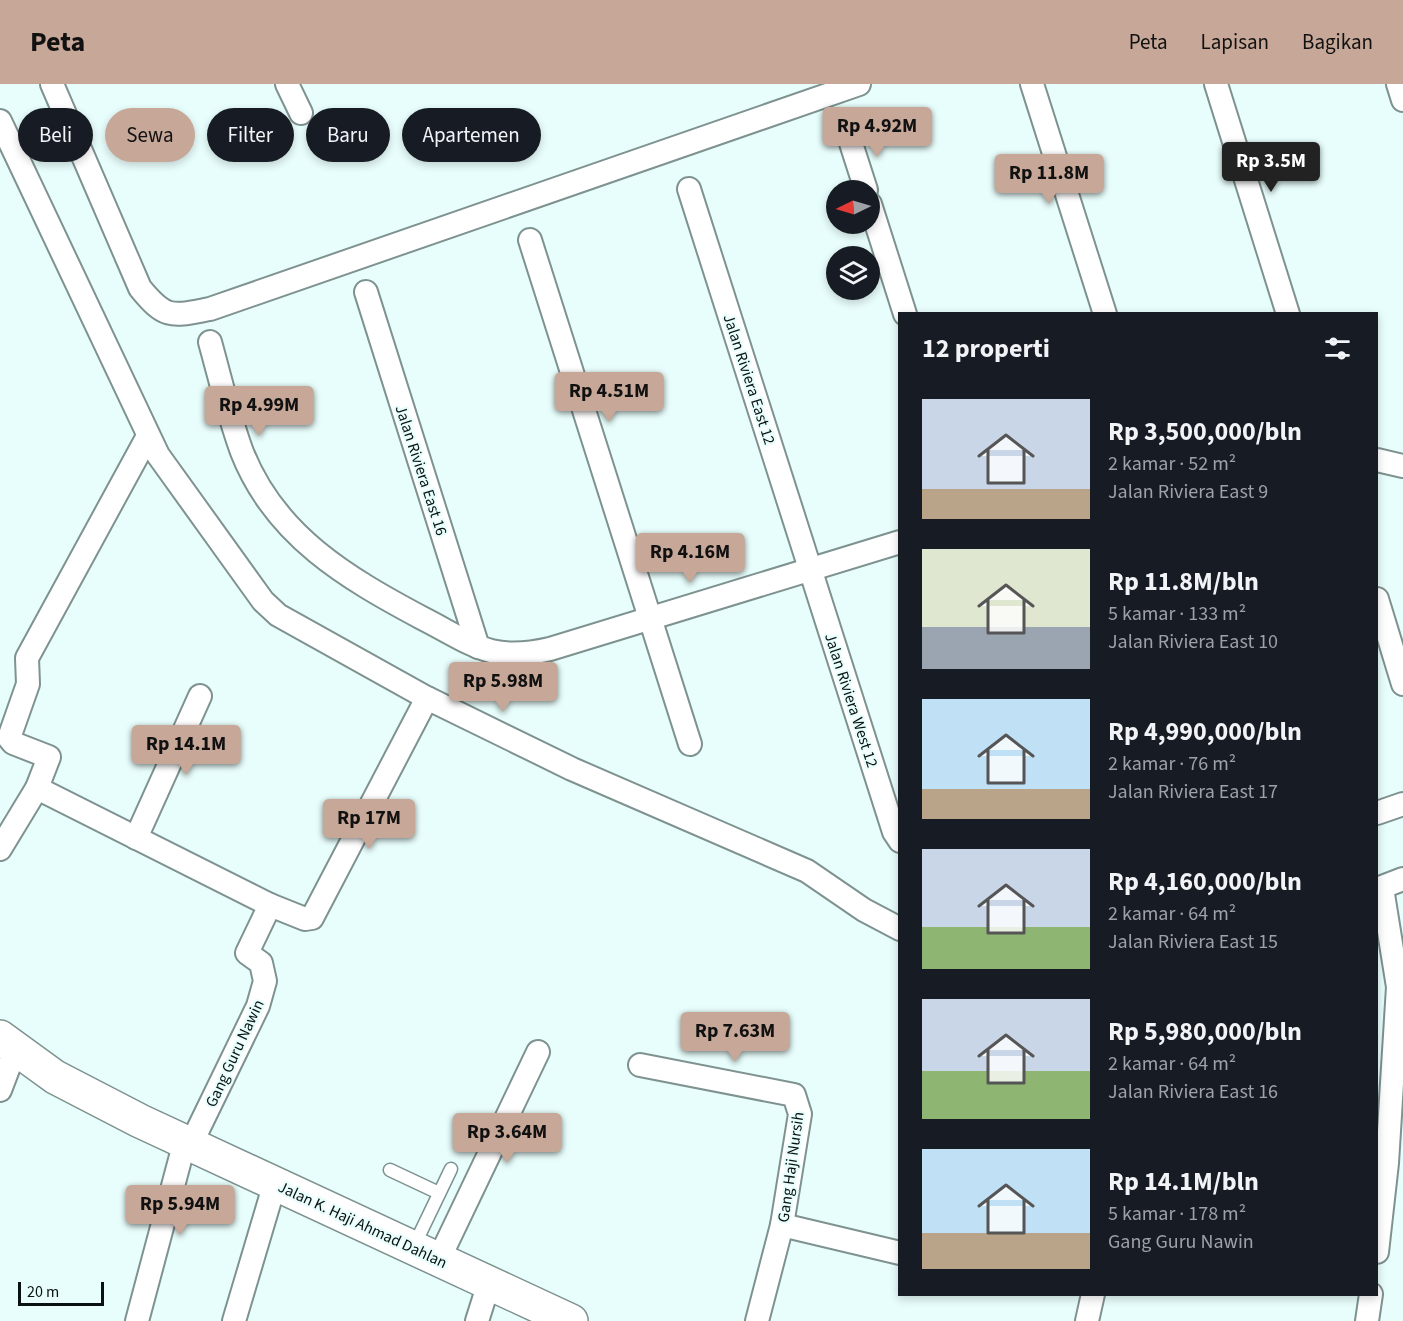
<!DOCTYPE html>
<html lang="id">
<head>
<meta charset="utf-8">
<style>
	:root { --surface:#171b24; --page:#242831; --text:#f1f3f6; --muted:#9ea1a6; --accent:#c6a798 }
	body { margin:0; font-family:"Source Sans 3",sans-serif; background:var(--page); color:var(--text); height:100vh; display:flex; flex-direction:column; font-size:22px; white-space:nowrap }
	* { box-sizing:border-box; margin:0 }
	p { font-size:20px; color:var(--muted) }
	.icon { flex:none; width:33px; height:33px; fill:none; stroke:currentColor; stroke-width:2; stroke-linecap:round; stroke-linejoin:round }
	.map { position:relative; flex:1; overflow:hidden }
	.side { position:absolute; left:898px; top:228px; width:480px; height:984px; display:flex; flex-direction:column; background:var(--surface); border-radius:0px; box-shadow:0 3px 9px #0003 }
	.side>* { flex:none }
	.hud { position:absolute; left:18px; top:24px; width:570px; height:54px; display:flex; gap:12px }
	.needle { width:39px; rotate:265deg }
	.buttons { position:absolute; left:826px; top:96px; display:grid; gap:12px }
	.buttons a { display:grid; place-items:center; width:54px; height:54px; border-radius:50%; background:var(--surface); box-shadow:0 3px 9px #0003; font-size:30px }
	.scale { position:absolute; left:18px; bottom:15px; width:86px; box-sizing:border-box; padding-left:6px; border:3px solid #0a1111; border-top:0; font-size:16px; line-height:21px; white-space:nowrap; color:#0a1111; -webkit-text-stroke:4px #e8fefc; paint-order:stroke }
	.price { position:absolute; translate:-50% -51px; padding:0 14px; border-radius:6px; background:var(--accent); color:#111; font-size:20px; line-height:39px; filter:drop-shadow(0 2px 3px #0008) }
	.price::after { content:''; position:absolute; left:50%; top:36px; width:18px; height:14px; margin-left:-9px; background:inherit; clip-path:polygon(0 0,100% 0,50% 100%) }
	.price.active { background:#222; color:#fff }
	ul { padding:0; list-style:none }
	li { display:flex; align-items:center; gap:18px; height:150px; padding:0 24px }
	li span { display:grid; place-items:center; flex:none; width:168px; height:120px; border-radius:0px; color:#555 }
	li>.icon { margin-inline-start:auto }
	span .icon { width:72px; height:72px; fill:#fffc; stroke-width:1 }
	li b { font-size:26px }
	h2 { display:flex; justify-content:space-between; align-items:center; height:72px; padding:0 24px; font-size:26px }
	.pill { padding:0 21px; border-radius:27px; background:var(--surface); box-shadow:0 3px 9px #0003; font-size:21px; line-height:54px }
	.pill.active { background:var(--accent); color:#111 }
	header { display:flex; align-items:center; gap:36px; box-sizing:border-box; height:84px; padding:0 30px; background:var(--accent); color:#111 }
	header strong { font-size:28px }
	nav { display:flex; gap:33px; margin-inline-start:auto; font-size:21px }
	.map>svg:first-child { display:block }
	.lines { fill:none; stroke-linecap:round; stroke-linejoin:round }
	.lane-casing { stroke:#7e9290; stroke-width:15 }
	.street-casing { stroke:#7e9290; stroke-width:26 }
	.secondary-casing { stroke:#7e9290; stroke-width:36 }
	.lane { stroke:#fff; stroke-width:12 }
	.street { stroke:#fff; stroke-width:22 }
	.secondary { stroke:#fff; stroke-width:33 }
	.labels { text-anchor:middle; stroke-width:4.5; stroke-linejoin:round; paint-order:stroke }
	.street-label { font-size:16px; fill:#0a1111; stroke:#e8fefc }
</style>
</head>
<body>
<header>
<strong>Peta</strong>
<nav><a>Peta</a><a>Lapisan</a><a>Bagikan</a></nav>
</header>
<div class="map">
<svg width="1403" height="1237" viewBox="0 0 1403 1237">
	<rect width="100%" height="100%" fill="#e8fefc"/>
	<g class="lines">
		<!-- lane casing -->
		<g class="lane-casing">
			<g id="lane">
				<polyline points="390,1086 439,1109"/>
				<polyline points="414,1162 451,1085"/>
			</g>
		</g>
		<!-- street casing -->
		<g class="street-casing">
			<g id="street">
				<path d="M52 0 140 204C166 236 172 232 210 225L859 0"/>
				<polyline points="287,0 301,29"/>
				<polyline points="1032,0 1105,230"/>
				<polyline points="1216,0 1288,230"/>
				<polyline points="1398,0 1403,16"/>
				<polyline points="0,37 158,371 263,517 278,531 427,614 572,685 807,787 864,826 900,845"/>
				<polyline points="849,53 866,106"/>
				<polyline points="689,105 894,748 900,757"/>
				<polyline points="870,120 905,230"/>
				<polyline points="530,156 690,660"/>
				<polyline points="366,208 478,563"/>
				<path d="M210 258C220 294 229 333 242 368 275 452 347 494 422 534 473 560 490 579 550 565L900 458"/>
				<polyline points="148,352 27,574 28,600 9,654 13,659 49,673 37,704 270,821 305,835 312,834 427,614"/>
				<polyline points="1377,376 1403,382"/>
				<polyline points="1377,515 1403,600"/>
				<polyline points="1377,729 1403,720"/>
				<polyline points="136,754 200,612"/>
				<polyline points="0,765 37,704"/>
				<polyline points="1377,805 1403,795"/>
				<polyline points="640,981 794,1011 800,1030 782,1141 757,1237"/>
				<polyline points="0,1006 16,964"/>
				<polyline points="191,1060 258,922 265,897 261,879 247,869 270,821"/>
				<polyline points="782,1141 900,1169"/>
				<polyline points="1377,1168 1387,1079 1398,903 1382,804"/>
				<polyline points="439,1175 538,968"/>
				<polyline points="137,1237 185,1057"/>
				<polyline points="234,1237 275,1099"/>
				<polyline points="477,1237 489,1199"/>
				<polyline points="1087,1237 1093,1210"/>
				<polyline points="1367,1237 1371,1210"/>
			</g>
		</g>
		<!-- secondary casing -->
		<g class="secondary-casing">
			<polyline id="secondary" points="0,953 55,993 140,1037 571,1237"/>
		</g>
		<!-- lane -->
		<use href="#lane" class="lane"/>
		<!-- street -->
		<use href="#street" class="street"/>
		<!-- secondary -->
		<use href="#secondary" class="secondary"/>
	</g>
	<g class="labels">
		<!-- street labels -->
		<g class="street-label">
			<text transform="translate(750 295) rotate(72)" y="6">Jalan Riviera East 12</text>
			<text transform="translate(422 386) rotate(72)" y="6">Jalan Riviera East 16</text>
			<text transform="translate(852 616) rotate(72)" y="6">Jalan Riviera West 12</text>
			<text transform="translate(234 969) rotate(-65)" y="6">Gang Guru Nawin</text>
			<text transform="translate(790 1083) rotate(-82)" y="6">Gang Haji Nursih</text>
			<text transform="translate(363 1140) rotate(25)" y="6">Jalan K. Haji Ahmad Dahlan</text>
		</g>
	</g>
</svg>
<div class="buttons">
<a><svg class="needle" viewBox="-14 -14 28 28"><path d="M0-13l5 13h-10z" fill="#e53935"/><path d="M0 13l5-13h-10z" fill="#9ea1a6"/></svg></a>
<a><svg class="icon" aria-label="layers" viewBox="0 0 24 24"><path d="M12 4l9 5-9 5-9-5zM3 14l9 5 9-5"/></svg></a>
</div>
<div class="scale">20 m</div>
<b class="price" style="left:877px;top:74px">Rp 4.92M</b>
<b class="price active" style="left:1271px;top:109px">Rp 3.5M</b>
<b class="price" style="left:1049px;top:121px">Rp 11.8M</b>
<b class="price" style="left:609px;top:339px">Rp 4.51M</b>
<b class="price" style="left:259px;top:353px">Rp 4.99M</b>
<b class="price" style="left:690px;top:500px">Rp 4.16M</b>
<b class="price" style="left:503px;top:629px">Rp 5.98M</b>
<b class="price" style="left:186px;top:692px">Rp 14.1M</b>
<b class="price" style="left:369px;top:766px">Rp 17M</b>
<b class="price" style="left:735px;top:979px">Rp 7.63M</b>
<b class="price" style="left:507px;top:1080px">Rp 3.64M</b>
<b class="price" style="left:180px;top:1152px">Rp 5.94M</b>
<div class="hud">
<a class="pill">Beli</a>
<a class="pill active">Sewa</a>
<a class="pill">Filter</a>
<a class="pill">Baru</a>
<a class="pill">Apartemen</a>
</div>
<section class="side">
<h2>12 properti<svg class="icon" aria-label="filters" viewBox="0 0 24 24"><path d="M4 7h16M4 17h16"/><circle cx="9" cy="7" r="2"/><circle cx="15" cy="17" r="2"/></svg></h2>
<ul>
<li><span style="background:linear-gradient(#c9d6e8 75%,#b9a48a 0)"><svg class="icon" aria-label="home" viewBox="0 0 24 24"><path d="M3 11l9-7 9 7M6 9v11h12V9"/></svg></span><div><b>Rp 3,500,000/bln</b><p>2 kamar · 52 m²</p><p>Jalan Riviera East 9</p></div></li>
<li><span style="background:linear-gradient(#dfe7d0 65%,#9aa5b1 0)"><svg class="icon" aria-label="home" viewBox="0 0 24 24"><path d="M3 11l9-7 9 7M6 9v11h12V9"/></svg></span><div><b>Rp 11.8M/bln</b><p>5 kamar · 133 m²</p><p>Jalan Riviera East 10</p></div></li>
<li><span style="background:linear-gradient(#bfe0f5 75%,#b9a48a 0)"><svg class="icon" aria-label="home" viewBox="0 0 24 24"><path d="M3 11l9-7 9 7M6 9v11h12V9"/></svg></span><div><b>Rp 4,990,000/bln</b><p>2 kamar · 76 m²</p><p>Jalan Riviera East 17</p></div></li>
<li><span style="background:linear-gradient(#c9d6e8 65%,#8fb573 0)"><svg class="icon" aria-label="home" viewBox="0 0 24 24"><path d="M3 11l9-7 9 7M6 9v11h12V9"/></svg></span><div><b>Rp 4,160,000/bln</b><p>2 kamar · 64 m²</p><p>Jalan Riviera East 15</p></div></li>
<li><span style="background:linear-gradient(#c9d6e8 60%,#8fb573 0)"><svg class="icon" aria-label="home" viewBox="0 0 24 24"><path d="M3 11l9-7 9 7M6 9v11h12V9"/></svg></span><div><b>Rp 5,980,000/bln</b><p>2 kamar · 64 m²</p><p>Jalan Riviera East 16</p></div></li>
<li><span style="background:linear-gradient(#bfe0f5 70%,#b9a48a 0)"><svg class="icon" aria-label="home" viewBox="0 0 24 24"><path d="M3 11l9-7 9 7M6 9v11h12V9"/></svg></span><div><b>Rp 14.1M/bln</b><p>5 kamar · 178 m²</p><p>Gang Guru Nawin</p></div></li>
</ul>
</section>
</div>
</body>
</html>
